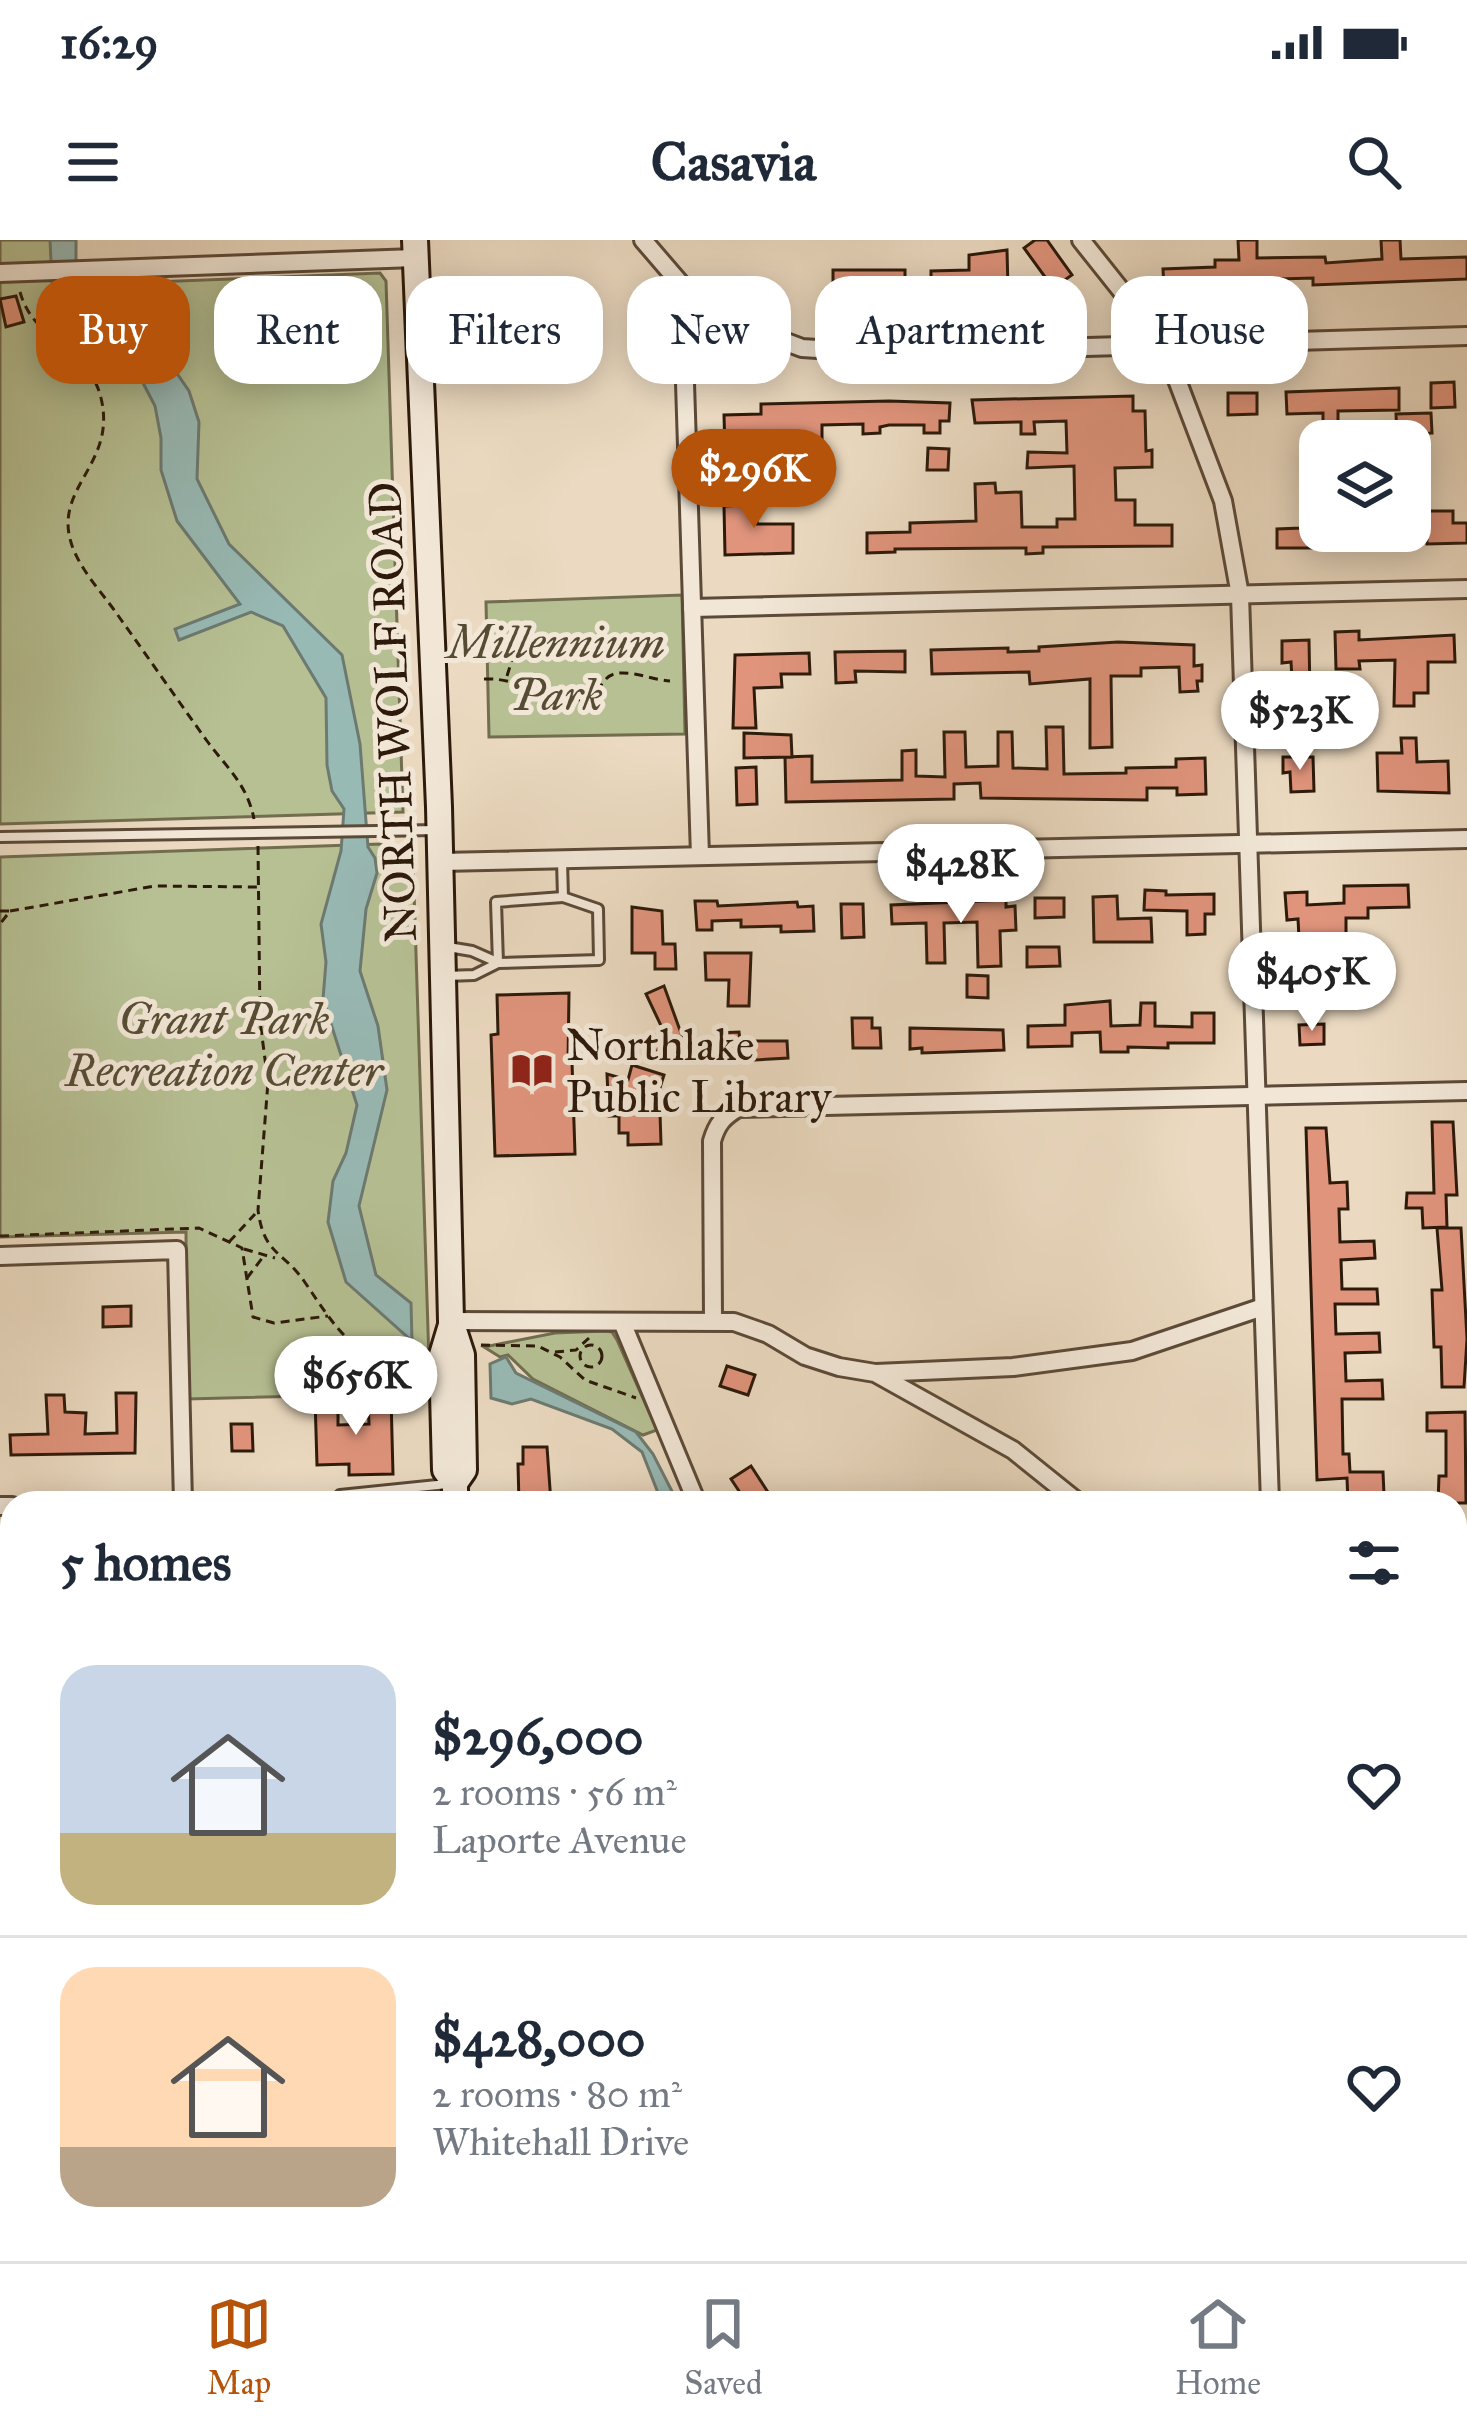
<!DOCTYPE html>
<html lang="en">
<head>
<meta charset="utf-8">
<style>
	:root { --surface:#fff; --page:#f6f6f7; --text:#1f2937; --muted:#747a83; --line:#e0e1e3; --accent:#b45309 }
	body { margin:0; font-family:"IM FELL Great Primer",serif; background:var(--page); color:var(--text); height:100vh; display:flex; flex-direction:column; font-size:45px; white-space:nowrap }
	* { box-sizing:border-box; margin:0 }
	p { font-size:39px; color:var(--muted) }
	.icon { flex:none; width:66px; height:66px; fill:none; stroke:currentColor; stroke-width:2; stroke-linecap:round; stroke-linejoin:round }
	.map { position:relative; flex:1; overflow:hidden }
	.sheet { position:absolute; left:0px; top:1251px; width:1467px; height:771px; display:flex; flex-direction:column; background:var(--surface); border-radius:36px 36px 0 0; box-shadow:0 6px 30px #0003 }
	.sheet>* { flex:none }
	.banner { position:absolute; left:36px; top:36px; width:1395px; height:108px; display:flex; gap:24px }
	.controls { position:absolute; left:1299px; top:180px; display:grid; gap:24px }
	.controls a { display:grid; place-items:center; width:132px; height:132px; border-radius:24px; background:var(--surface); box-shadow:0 6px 30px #0003; font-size:60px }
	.price { position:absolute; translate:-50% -102px; padding:0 27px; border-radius:42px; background:#fff; color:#222; font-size:39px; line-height:78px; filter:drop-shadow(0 3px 6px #0008) }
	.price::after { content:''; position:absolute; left:50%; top:72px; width:36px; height:27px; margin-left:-18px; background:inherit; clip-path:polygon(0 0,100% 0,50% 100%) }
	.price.active { background:var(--accent); color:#fff }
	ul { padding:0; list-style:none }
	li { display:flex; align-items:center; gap:36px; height:300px; padding:0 60px }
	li+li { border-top:3px solid var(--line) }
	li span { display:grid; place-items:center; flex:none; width:336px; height:240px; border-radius:36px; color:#555 }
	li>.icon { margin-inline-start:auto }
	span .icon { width:144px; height:144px; fill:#fffc; stroke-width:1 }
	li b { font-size:51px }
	h2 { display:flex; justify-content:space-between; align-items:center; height:144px; padding:0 60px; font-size:51px }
	.tag { padding:0 42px; border-radius:36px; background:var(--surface); box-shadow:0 6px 30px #0003; font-size:42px; line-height:108px }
	.tag.active { background:var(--accent); color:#fff }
	.status { display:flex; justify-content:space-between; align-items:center; height:84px; padding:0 60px; background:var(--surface); direction:ltr }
	.status svg { height:33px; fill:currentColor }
	header { display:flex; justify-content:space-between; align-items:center; height:156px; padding:0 60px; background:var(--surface); font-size:54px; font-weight:800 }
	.dock { display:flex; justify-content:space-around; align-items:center; height:168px; border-top:3px solid var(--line); background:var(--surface); font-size:33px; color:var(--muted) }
	.dock a { display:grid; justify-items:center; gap:6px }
	.dock .active { color:var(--accent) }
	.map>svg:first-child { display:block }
	.green { fill:#b6c093; stroke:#726d4f; stroke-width:3 }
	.water { fill:#98bab5; stroke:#6d7a71; stroke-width:3 }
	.building { fill:#e0947c; stroke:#2d1a0b; stroke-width:3 }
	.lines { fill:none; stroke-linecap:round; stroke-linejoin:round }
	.lane-casing { stroke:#5c4a38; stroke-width:14 }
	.street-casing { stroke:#5c4a38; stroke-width:22 }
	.secondary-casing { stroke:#2d1a0b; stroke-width:30 }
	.primary-casing { stroke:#2d1a0b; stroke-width:33 }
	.path { stroke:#2d1a0b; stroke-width:3; stroke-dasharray:9 6; stroke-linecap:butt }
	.lane { stroke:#f2e7d7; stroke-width:8 }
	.street { stroke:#f2e7d7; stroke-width:16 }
	.secondary { stroke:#f2e7d7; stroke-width:24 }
	.primary { stroke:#ebdac1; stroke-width:27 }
	.labels { text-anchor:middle; stroke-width:10; stroke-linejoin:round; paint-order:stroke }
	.park-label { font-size:45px; font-style:italic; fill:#564c34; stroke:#f2e7d7 }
	.street-label { font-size:45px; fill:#2d1a0b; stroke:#f2e7d7 }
	.poi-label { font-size:45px; fill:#2d1a0b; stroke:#f2e7d7; text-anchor:start }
</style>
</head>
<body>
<div class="status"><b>16:29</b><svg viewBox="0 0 49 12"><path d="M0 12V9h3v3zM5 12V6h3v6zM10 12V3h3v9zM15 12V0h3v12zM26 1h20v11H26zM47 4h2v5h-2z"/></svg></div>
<header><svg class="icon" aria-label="menu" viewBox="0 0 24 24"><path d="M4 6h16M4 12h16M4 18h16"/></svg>Casavia<svg class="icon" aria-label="search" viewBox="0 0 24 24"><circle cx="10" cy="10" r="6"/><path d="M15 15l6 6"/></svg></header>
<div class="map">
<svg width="1467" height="2021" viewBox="0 0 1467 2021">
	<rect width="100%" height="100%" fill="#ebdac1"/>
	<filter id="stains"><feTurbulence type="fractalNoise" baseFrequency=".00167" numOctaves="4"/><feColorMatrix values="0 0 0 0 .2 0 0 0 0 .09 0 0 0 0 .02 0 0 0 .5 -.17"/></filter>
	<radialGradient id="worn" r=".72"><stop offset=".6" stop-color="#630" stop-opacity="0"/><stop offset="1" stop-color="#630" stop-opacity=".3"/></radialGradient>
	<!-- green -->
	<g class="green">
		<polygon points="0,0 75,0 76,45 380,33 386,41 403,572 0,584"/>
		<polygon points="682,355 685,494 489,497 486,362"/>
		<polygon points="381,604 400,608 413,619 430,1153 187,1159 186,992 0,997 0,617"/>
		<polygon points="605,1091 612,1092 617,1100 657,1190 643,1195 533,1139 508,1115 500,1117 484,1107 555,1093"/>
	</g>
	<!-- water -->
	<g class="water">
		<polygon points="50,0 76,0 76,45 86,49 107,78 167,119 189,151 199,182 197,239 229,304 342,415 360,504 368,607 375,618 377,633 366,669 360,731 378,786 387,850 359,966 376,1035 411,1063 412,1101 346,1042 328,982 333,941 346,913 357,865 323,759 326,722 321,684 341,611 344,569 332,551 327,525 326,458 283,386 251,372 179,400 175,389 240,364 177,281 161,230 161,198 155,166 142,141 62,68 52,44"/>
		<polygon points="506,1117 516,1133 636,1192 653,1214 678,1263 662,1263 642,1212 612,1189 531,1159 512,1164 491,1158 490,1124"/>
	</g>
	<!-- building -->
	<g class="building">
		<polygon points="1035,0 1047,0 1072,35 1053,48 1024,8"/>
		<polygon points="1238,0 1257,0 1257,18 1325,17 1326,23 1382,19 1381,0 1400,0 1401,19 1467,17 1467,39 1313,45 1313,38 1245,40 1245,48 1164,50 1163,29 1215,27 1215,20 1239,20"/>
		<polygon points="1007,10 1008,49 931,51 931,31 969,30 969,15"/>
		<polygon points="833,30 905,30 905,48 833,50"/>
		<polygon points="16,56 24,82 6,87 0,59"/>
		<polygon points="1454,142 1455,167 1431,168 1431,143"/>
		<polygon points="1399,148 1399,170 1338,171 1338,201 1323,201 1323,173 1287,174 1286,152"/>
		<polygon points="1228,153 1257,153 1257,174 1228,175"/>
		<polygon points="1133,156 1133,171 1145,171 1146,211 1152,210 1152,227 1115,228 1116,260 1135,260 1135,285 1172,285 1172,306 1043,307 1043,313 1026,314 1026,308 1013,308 895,309 895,312 867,313 867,293 910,292 910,283 976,281 975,244 995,243 996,253 1021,252 1022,287 1057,287 1057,279 1075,279 1074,226 1027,228 1028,212 1067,213 1066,181 1034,182 1035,194 1021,194 1021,182 975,183 972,160"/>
		<polygon points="889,161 950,163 949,181 940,181 940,193 924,193 924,185 889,185 880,187 880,193 863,194 863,184 822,185 822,208 809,208 809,202 742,202 742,211 725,210 724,175 761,174 761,164"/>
		<polygon points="1431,173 1432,193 1397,194 1396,174"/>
		<polygon points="928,208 949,209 948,230 927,230"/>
		<polygon points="743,253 757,253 757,284 793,284 793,313 725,315 724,266 743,265"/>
		<polygon points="1426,271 1453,271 1453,283 1467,283 1467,303 1427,304"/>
		<polygon points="1301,282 1320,282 1320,303 1314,303 1314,308 1277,308 1277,289 1301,288"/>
		<polygon points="1359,391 1359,400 1454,395 1455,422 1428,422 1428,453 1414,453 1414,466 1394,466 1395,420 1359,421 1360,429 1336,429 1335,392"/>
		<polygon points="1309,400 1310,454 1293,456 1291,422 1282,423 1282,401"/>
		<polygon points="1118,402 1194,405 1194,426 1202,425 1202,441 1197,441 1198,451 1180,452 1179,427 1141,428 1141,436 1111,436 1112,507 1090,508 1090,439 1030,444 1029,432 932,434 931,410 1008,408 1008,412 1039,411 1039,407"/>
		<polygon points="905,411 905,432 855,431 856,442 836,443 835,412"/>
		<polygon points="809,413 810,434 781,434 782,447 754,448 756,488 733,488 735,415"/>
		<polygon points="1046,487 1063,487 1064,534 1126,533 1126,528 1176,527 1176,519 1205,518 1206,554 1177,555 1177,548 1147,548 1147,560 981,558 980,543 954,544 954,559 786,562 785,517 812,516 812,542 902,540 902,511 916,510 916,536 945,537 944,492 965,492 966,527 998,526 998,492 1012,492 1013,528 1047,529"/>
		<polygon points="744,493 791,495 792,517 744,518"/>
		<polygon points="1401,498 1416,498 1417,522 1448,521 1449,553 1378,551 1377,513 1402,513"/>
		<polygon points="1283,517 1313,517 1314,551 1291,552 1290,532 1283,533"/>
		<polygon points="756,527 757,564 737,565 736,528"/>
		<polygon points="1408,645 1409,667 1368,668 1368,678 1346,678 1346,700 1331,701 1331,696 1299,698 1298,679 1287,680 1285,653 1307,652 1307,665 1344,663 1344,646"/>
		<polygon points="1145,650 1166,651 1166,655 1214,654 1214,674 1205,674 1205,694 1187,695 1187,671 1144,670"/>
		<polygon points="1117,656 1118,679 1151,678 1152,702 1094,702 1093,657"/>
		<polygon points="1035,658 1064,658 1064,677 1035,678"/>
		<polygon points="1006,660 1006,667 1015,666 1016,690 1000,691 1001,726 978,727 977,682 944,683 945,723 927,723 926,683 892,684 891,665"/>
		<polygon points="695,661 717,661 718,666 797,662 798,667 813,666 814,691 781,692 781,686 741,687 741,680 712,681 712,690 697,690"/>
		<polygon points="841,664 863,664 864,697 842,698"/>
		<polygon points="632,667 662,671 663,704 675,704 676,729 655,729 655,713 632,713"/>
		<polygon points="1027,707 1059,707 1060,726 1027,727"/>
		<polygon points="705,713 751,713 749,766 728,766 729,740 706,740"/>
		<polygon points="967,735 988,736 988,758 967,757"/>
		<polygon points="664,746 686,807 658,818 650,797 664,792 646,754"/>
		<polygon points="569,753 568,822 572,822 575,914 495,916 491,795 498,794 497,755"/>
		<polygon points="1110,761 1111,786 1140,785 1141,763 1155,763 1155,786 1192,787 1192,773 1214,773 1214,803 1168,803 1168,808 1128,807 1128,812 1101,812 1100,792 1072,793 1072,806 1028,807 1028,786 1065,785 1065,765"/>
		<polygon points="852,778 872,778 872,788 880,788 881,808 853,808"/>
		<polygon points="1324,784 1324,804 1300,805 1299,785"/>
		<polygon points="910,788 1003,790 1004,810 922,813 922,808 910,809"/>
		<polygon points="739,792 740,801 787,801 788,818 719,822 718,793"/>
		<polygon points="632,825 664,835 652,873 660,873 661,904 628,905 628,893 619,893 619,876 609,876 607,834 628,840"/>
		<polygon points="1432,882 1453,882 1457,955 1446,955 1447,987 1423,988 1422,968 1406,968 1407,953 1434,953"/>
		<polygon points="1306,888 1326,888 1330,943 1347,942 1348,969 1339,969 1340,1002 1374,1001 1375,1018 1341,1020 1342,1049 1377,1049 1378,1064 1335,1064 1336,1094 1379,1093 1380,1112 1345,1113 1346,1141 1382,1140 1383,1159 1342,1159 1343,1214 1349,1214 1350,1232 1383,1232 1384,1255 1368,1255 1368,1263 1348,1263 1347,1238 1317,1240"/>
		<polygon points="1437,988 1461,988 1467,1099 1464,1147 1442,1147 1441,1107 1434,1107 1432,1050 1442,1050"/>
		<polygon points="131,1066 131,1086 103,1087 103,1067"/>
		<polygon points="727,1126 755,1135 748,1155 720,1146"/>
		<polygon points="116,1153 136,1153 135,1213 11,1215 10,1195 48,1194 46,1155 64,1155 65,1172 86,1173 85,1194 117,1193"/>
		<polygon points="391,1157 393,1234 349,1235 349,1224 317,1225 315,1158 338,1158 338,1185 369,1184 368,1158"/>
		<polygon points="1465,1172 1466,1263 1438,1263 1439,1236 1446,1236 1446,1191 1427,1191 1427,1173"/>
		<polygon points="231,1184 252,1184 253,1211 232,1211"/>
		<polygon points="523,1207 547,1207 551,1263 519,1263 518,1224 523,1224"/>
		<polygon points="751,1226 775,1263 747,1263 731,1239"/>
	</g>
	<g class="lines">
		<!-- lane casing -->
		<g class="lane-casing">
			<g id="lane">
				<polyline points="0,597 438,590"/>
				<polyline points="448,707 472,711 497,722"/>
				<polyline points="498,723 496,662 563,657"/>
				<polyline points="446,736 474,735 498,723 599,720 598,669 563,657 562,621"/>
				<polyline points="341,1263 340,1255 447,1244"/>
				<polyline points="8,1906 12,1988"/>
				<polyline points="383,2010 384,2021"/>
				<polyline points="950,2010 950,2021"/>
			</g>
		</g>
		<!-- street casing -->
		<g class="street-casing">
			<g id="street">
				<polyline points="643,0 704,71 802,108 879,113 1467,96"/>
				<polyline points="1081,0 1163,103 1223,261 1240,355 1270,1263"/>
				<polyline points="0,33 415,18"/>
				<polyline points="692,368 1467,349"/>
				<polyline points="700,616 685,143 692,104 704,71"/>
				<polyline points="441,622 1467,599"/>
				<polyline points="0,1016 177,1010 183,1263"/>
				<path d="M713 1079 712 901C717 884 723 877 738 868L1467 851"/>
				<polyline points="451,1081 734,1082 768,1094 805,1116 839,1127 875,1133 1013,1210 1079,1263"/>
				<polyline points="622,1082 697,1263"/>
				<polyline points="876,1133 1013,1127 1132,1111 1263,1067"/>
				<polyline points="127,1263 182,1262"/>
				<polyline points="0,1266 12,1266"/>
				<polyline points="1455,1444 1467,1444"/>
				<polyline points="0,1517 12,1517"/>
				<polyline points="1455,1734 1467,1733"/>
				<polyline points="0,1766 12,1766"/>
				<polyline points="1455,1980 1467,1980"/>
				<polyline points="700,2010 700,2021"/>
				<polyline points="0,2017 199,2010"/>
			</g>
		</g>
		<!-- secondary casing -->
		<g class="secondary-casing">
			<g id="secondary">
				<polyline points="415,0 439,567 451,1081 462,1115 464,1230 455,1243"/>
				<polyline points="451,1085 442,1115 445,1230 455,1243 455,1263"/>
				<polyline points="473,2021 478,2010"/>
			</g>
		</g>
		<!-- primary casing -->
		<g class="primary-casing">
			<polyline id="primary" points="1062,2021 1467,2011"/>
		</g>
		<!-- path -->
		<g class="path">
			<path d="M20 52C34 103 88 105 101 158 118 228 46 249 75 313 85 335 103 354 117 374 147 416 177 459 207 501 227 528 247 544 254 579"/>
			<polyline points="507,436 516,407 516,394"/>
			<path d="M484 439C529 437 551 470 594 457 598 452 600 445 605 440 618 424 650 440 670 441"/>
			<path d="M258 606 260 781 268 842 258 970C264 1015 282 1010 304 1041 337 1089 356 1126 422 1125"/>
			<polyline points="0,671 10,671 0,684"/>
			<polyline points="10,671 155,646 257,647"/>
			<polyline points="0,996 199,988 242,1008 253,1077 274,1083 328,1076"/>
			<polyline points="229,1002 255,974"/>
			<polyline points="244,1009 275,1018"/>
			<polyline points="247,1038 263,1017"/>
			<polyline points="481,1105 538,1106 560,1117 585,1140 636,1158"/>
			<circle cx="591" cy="1116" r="11"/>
			<polyline points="555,1112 576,1110 589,1098"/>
		</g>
		<!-- lane -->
		<use href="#lane" class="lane"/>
		<!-- street -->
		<use href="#street" class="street"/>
		<!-- secondary -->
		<use href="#secondary" class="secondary"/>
		<!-- primary -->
		<use href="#primary" class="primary"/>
	</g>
	<!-- icons -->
	<defs>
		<g id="library-bare" transform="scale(3.24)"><path d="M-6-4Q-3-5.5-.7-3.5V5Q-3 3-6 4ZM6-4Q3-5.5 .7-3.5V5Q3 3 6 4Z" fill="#8f2418" stroke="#f2e7d7" stroke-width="2.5" paint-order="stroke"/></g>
	</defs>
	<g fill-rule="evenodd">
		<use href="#library-bare" x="532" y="830"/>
	</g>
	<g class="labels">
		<!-- park labels -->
		<g class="park-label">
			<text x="556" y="418">Millennium<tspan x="556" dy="52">Park</tspan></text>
			<text x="224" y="794">Grant Park<tspan x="224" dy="52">Recreation Center</tspan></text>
		</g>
		<!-- street labels -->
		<g class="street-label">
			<text transform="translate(392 472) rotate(-92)" y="16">NORTH WOLF ROAD</text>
		</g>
		<!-- poi labels -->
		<g class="poi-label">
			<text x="566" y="820">Northlake<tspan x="566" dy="52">Public Library</tspan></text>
		</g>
	</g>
	<rect width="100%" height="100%" filter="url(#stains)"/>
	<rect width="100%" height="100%" fill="url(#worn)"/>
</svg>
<div class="controls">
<a><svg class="icon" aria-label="layers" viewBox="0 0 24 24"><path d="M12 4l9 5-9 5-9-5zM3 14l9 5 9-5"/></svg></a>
</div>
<b class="price active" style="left:754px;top:291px">$296K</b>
<b class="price" style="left:1300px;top:533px">$523K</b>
<b class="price" style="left:961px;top:686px">$428K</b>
<b class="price" style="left:1312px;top:794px">$405K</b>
<b class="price" style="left:356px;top:1198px">$656K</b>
<div class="banner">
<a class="tag active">Buy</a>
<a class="tag">Rent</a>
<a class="tag">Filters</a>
<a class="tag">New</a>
<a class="tag">Apartment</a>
<a class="tag">House</a>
</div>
<section class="sheet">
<h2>5 homes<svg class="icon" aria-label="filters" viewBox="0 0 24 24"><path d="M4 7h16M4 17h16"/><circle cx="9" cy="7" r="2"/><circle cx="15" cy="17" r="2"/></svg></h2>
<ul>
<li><span style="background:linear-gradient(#c9d6e8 70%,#c2b280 0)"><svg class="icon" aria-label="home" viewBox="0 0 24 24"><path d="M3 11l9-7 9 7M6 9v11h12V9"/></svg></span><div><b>$296,000</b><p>2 rooms · 56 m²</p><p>Laporte Avenue</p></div><svg class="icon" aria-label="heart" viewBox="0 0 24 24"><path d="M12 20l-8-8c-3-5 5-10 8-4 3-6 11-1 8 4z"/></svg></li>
<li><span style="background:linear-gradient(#ffd9b3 75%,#b9a48a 0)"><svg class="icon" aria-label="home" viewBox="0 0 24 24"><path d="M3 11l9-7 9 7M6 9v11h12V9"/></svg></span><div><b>$428,000</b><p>2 rooms · 80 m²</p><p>Whitehall Drive</p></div><svg class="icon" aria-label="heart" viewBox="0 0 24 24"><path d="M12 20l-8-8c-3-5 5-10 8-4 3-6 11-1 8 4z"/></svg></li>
</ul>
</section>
</div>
<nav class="dock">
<a class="active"><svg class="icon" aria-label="map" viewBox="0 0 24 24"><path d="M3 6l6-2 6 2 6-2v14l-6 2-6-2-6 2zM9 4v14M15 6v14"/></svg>Map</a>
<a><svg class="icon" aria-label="saved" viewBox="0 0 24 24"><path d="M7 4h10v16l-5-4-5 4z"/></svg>Saved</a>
<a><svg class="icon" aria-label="home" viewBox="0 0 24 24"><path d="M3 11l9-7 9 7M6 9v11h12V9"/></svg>Home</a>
</nav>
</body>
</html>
